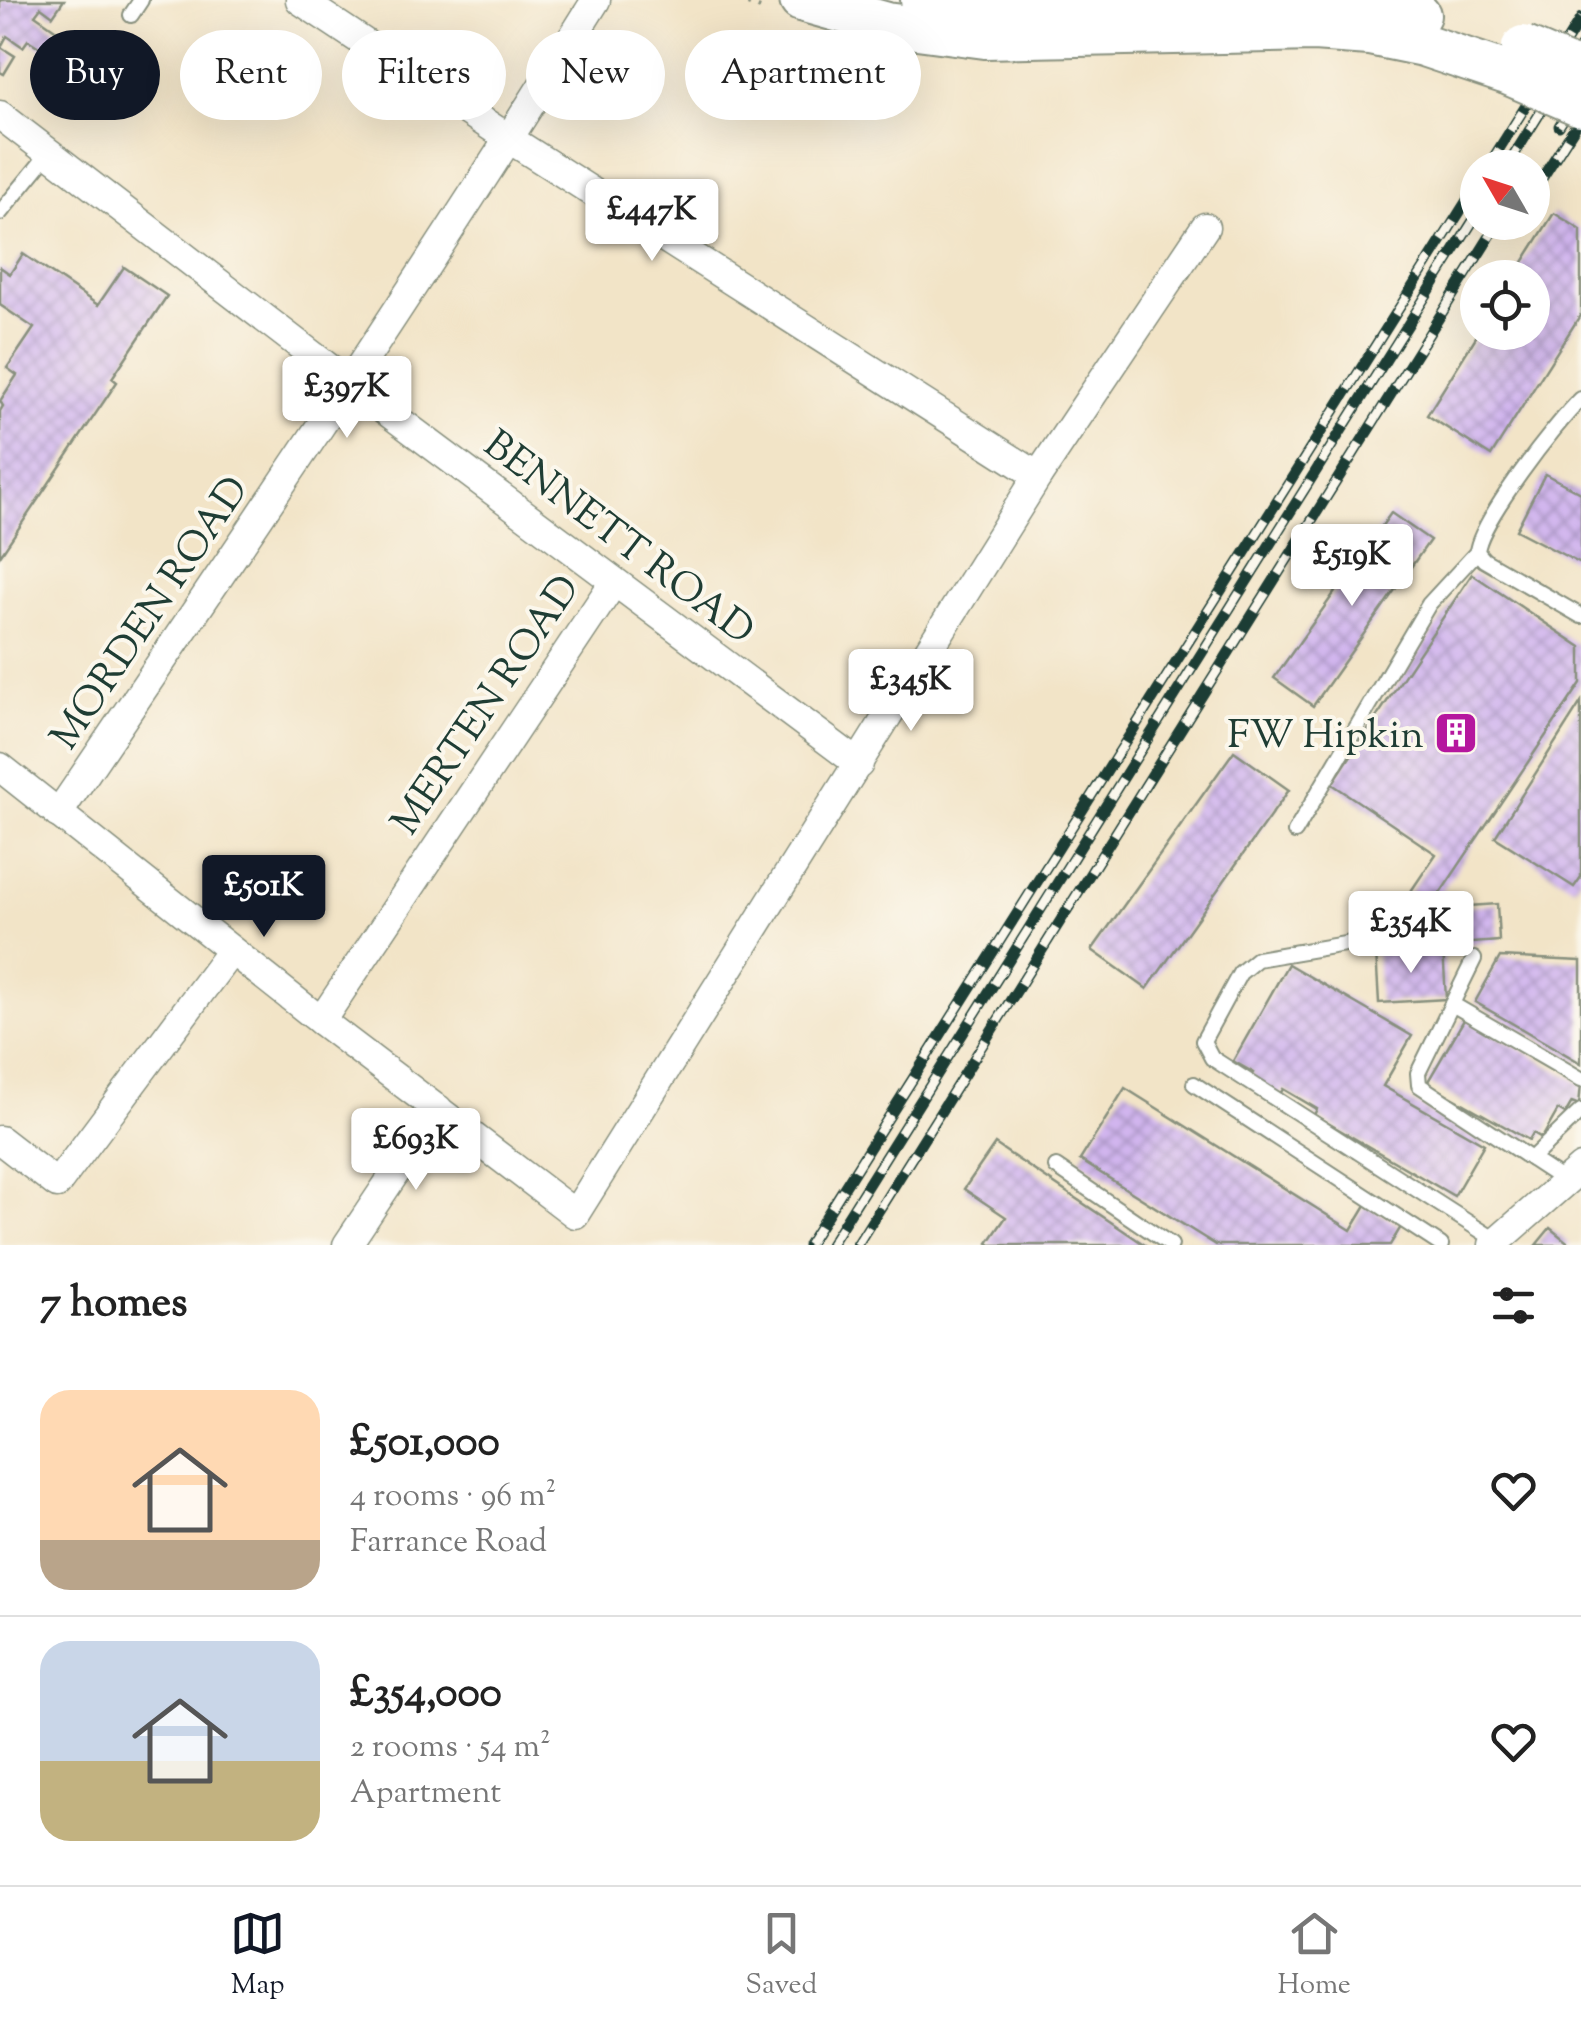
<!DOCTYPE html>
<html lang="en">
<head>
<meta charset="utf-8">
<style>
	:root { --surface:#fff; --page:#f2f2f2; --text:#222; --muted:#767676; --line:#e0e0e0; --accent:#111827 }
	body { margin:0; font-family:"Sorts Mill Goudy",serif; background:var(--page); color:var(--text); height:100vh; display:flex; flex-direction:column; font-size:38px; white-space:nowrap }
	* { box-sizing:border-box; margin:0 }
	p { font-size:32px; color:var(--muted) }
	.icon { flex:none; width:55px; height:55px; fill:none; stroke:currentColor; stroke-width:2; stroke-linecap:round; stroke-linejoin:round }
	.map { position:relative; height:1245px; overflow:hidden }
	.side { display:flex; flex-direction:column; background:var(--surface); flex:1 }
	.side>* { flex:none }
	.hud { position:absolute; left:30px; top:30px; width:1000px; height:90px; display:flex; gap:20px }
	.needle { width:65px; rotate:309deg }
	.tools { position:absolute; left:1460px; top:150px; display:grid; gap:20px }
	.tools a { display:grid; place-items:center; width:90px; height:90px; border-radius:50%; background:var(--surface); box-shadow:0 10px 40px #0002; font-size:50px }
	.price { position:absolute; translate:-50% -85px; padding:0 22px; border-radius:10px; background:#fff; color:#222; font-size:32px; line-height:65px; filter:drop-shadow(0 2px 5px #0008) }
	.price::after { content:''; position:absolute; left:50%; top:60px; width:30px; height:22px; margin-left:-15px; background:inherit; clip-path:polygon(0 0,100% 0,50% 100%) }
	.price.active { background:var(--accent); color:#fff }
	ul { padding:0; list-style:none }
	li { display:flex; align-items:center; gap:30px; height:250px; padding:0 40px }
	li+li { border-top:2px solid var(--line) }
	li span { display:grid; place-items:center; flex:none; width:280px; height:200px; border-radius:30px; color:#555 }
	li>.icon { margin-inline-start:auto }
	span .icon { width:120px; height:120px; fill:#fffc; stroke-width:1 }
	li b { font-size:42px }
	h2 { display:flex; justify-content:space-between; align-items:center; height:120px; padding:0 40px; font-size:42px }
	.tag { padding:0 35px; border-radius:45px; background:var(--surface); box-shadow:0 10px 40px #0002; font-size:35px; line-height:90px }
	.tag.active { background:var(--accent); color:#fff }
	.menu { display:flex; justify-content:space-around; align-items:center; height:140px; border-top:2px solid var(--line); background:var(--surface); font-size:28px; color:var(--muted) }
	.menu a { display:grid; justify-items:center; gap:5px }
	.menu .active { color:var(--accent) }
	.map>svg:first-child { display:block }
	.building { fill:url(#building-cross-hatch) }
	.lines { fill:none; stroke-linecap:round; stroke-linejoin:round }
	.service-casing { stroke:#88907e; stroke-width:18 }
	.minor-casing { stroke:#88907e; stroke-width:31 }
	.primary-casing { stroke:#88907e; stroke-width:46 }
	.path { stroke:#88907e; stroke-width:5; stroke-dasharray:2.5 8; stroke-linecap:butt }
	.service { stroke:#fff; stroke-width:14 }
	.minor { stroke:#fff; stroke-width:28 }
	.primary { stroke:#fff; stroke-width:42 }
	.rail-casing { stroke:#1f3d34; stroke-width:11 }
	.rail { stroke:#fbf7ec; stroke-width:8; stroke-dasharray:22; stroke-linecap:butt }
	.primary-bridge-casing { stroke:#88907e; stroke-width:46; stroke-linecap:butt }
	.primary-bridge { stroke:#fff; stroke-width:42 }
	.labels { text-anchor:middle; stroke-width:8; stroke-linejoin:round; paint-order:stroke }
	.street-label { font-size:40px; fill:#1f3d34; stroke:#fbf7ec }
	.poi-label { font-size:40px; fill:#1f3d34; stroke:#fbf7ec; text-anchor:end }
</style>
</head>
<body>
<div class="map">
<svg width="1581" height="1245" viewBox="0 0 1581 1245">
	<defs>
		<pattern id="building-cross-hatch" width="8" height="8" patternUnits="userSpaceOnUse" patternTransform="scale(2.5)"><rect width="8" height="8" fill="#d1b5ee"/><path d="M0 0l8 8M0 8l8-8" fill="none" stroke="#a994c2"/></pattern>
	</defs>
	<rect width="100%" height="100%" fill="#fbf7ec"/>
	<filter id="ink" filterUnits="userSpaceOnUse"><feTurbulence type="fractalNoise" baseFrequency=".01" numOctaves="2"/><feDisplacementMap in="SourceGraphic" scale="20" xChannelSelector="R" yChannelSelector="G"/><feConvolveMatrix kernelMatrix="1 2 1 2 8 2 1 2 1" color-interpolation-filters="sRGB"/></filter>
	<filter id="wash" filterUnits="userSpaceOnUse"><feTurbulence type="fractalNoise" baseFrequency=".0048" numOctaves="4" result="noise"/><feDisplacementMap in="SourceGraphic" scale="40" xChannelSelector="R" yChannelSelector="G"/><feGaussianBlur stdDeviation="2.25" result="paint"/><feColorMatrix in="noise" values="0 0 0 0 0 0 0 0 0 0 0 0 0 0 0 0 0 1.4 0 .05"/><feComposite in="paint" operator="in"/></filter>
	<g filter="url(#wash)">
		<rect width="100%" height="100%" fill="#f2e4c7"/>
		<g id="blocks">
			<!-- building -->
			<g class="building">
				<polygon points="0,0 64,0 53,16 41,7 35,15 58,31 44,50 28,40 23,47 7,36 1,47 15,56 4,74 0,72"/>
				<polygon points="1554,213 1581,230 1581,314 1491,456 1427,415 1479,332 1532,332 1532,278 1513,278"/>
				<polygon points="23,254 98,305 124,267 167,296 112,378 117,382 0,556 0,411 3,406 0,401 17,375 7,368 34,328 0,305 0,267 10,274"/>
				<polygon points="1545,474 1581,493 1581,564 1516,530"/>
				<polygon points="1391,513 1430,540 1313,706 1274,678"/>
				<polygon points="1472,574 1581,647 1581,683 1437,898 1407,897 1436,854 1332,784"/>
				<polygon points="1581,702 1581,877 1574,887 1495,837"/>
				<polygon points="1234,751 1289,790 1147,989 1092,950"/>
				<polygon points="1497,904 1499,941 1443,945 1440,908"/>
				<polygon points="1443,948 1446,999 1379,1003 1376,952"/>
				<polygon points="1500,957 1581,961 1581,1063 1475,1002"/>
				<polygon points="1288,964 1412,1036 1383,1086 1484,1144 1454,1196 1314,1115 1317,1109 1283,1089 1279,1096 1250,1079 1254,1073 1233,1061"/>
				<polygon points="1465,1018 1581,1084 1579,1105 1572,1102 1565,1114 1558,1110 1542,1138 1533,1133 1529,1140 1427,1083"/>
				<polygon points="1125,1088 1351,1230 1366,1205 1401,1227 1390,1245 1216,1245 1080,1160"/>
				<polygon points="995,1144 1145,1245 991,1245 988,1243 1006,1217 964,1189"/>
				<polygon points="1550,1228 1571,1245 1536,1245"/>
			</g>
		</g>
	</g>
	<g filter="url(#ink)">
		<use href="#blocks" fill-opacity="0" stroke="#88907e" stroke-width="2.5"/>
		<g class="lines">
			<!-- service casing -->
			<g class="service-casing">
				<g id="service">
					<polyline points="131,15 141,0"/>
					<polyline points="0,213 49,153"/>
					<path d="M1581 399C1557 422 1479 522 1477 552L1484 560 1581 616"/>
					<polyline points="1295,832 1429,604 1477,552"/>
					<polyline points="1427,930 1257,959 1240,973 1203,1041 1212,1058 1497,1241"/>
					<polyline points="1474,959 1418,1073 1419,1085 1566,1182"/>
					<polyline points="1452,1004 1581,1079"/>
					<polyline points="1194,1084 1441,1245"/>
					<polyline points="1531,1159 1581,1111"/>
					<polyline points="1056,1167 1171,1245"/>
				</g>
			</g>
			<!-- minor casing -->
			<g class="minor-casing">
				<g id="minor">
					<polyline points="300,0 511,140 1038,476"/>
					<polyline points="0,115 350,384 859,764"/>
					<polyline points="0,767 321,1021 575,1214 1038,476 1205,227"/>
					<path d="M58 814C241 545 424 277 596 0"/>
					<polyline points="321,1021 614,582"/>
					<polyline points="0,1140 57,1184 231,951"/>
					<polyline points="347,1245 438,1109"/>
					<polyline points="1493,1245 1581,1168"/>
				</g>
			</g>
			<!-- primary casing -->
			<g class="primary-casing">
				<g id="primary">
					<polyline points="801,0 887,24 985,37 1314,30 1369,34 1423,45 1507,73"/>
					<polyline points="922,0 979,4 1280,0"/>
					<polyline points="1296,0 1358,2 1419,15"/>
				</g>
			</g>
			<!-- path -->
			<polyline class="path" points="738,0 767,11"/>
			<!-- service -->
			<use href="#service" class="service"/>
			<!-- minor -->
			<use href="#minor" class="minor"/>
			<!-- primary -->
			<use href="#primary" class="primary"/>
			<!-- rail casing -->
			<g class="rail-casing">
				<g id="rail">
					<polyline points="1559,126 1581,92"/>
					<polyline points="1487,168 1581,18"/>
					<polyline points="1506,168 1581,47"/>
					<polyline points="1532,194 1581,117"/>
					<polyline points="808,1245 1478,183"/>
					<polyline points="830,1245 1478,213"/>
					<polyline points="857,1245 1499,222"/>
				</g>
			</g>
			<!-- rail -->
			<use href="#rail" class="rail"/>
			<!-- primary-bridge casing -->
			<g class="primary-bridge-casing">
				<g id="primary-bridge">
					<polyline points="1523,47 1581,72"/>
					<polyline points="1507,73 1581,105"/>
				</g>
			</g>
			<!-- primary-bridge -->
			<use href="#primary-bridge" class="primary-bridge"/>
		</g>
	</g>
	<!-- icons -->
	<defs>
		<g id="building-square" transform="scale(2.25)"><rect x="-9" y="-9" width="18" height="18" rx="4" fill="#b5179e" stroke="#fbf7ec"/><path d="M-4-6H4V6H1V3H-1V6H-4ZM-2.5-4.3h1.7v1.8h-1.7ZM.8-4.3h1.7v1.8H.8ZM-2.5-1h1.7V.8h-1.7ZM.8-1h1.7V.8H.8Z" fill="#fff"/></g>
	</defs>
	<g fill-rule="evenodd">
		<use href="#building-square" x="1456" y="733"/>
	</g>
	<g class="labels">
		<!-- street labels -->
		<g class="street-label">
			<text transform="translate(620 536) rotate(37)" y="14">BENNETT ROAD</text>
			<text transform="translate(148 612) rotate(-56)" y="14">MORDEN ROAD</text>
			<text transform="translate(484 704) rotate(-56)" y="14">MERTEN ROAD</text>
		</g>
		<!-- poi labels -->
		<g class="poi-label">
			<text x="1424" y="747">FW Hipkin</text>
		</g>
	</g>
</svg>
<div class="tools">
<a><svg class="needle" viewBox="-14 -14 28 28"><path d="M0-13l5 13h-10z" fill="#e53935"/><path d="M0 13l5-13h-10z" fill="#767676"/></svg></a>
<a><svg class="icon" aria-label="locate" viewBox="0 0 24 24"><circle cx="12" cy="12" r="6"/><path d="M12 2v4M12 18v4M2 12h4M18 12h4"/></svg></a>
</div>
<b class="price" style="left:652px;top:264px">£447K</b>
<b class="price" style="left:347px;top:441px">£397K</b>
<b class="price" style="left:1352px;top:609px">£519K</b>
<b class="price" style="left:911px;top:734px">£345K</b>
<b class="price active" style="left:264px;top:940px">£501K</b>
<b class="price" style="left:1411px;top:976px">£354K</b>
<b class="price" style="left:416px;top:1193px">£693K</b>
<div class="hud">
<a class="tag active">Buy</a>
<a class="tag">Rent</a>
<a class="tag">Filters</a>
<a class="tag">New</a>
<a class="tag">Apartment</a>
</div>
</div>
<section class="side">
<h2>7 homes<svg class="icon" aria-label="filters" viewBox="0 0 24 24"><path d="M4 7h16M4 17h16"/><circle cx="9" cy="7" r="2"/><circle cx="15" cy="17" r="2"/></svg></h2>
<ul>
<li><span style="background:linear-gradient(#ffd9b3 75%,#b9a48a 0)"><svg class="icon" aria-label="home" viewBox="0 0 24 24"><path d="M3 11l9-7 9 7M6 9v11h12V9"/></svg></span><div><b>£501,000</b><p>4 rooms · 96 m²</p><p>Farrance Road</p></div><svg class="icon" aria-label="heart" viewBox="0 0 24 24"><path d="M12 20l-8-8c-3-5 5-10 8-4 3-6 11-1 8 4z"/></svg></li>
<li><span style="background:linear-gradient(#c9d6e8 60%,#c2b280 0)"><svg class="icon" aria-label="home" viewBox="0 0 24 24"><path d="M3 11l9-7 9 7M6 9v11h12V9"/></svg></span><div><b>£354,000</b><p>2 rooms · 54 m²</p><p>Apartment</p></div><svg class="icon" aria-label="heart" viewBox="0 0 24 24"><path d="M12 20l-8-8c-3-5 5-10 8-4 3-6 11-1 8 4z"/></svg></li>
</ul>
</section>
<nav class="menu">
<a class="active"><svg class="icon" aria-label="map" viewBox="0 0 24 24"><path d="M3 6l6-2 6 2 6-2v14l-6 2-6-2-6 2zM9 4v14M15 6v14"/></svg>Map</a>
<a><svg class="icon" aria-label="saved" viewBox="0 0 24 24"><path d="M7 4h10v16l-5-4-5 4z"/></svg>Saved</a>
<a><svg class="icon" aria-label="home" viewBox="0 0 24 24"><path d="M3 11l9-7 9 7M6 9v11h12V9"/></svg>Home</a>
</nav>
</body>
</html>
